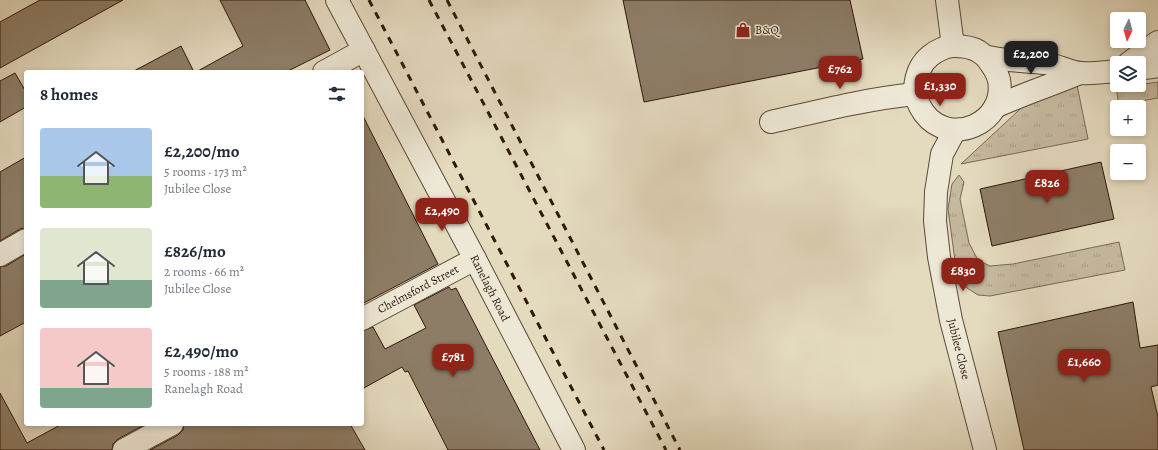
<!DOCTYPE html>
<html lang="en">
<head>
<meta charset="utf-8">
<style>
	:root { --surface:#fff; --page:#f6f6f7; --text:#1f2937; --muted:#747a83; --accent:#8f2418 }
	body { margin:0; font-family:Alegreya,serif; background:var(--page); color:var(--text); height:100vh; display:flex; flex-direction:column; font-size:15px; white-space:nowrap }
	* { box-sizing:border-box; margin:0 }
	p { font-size:13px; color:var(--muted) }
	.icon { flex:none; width:22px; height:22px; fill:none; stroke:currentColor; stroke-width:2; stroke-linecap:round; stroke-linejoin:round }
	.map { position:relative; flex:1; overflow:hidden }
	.drawer { position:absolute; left:24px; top:70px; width:340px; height:356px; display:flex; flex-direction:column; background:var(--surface); border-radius:4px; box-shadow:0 2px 6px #0003 }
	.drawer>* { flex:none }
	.needle { width:26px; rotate:185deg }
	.tools { position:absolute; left:1110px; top:12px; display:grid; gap:8px }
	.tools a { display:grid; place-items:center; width:36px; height:36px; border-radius:4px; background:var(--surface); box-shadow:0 2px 6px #0003; font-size:20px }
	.price { position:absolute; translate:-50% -34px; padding:0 9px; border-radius:8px; background:var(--accent); color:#fff; font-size:13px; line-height:26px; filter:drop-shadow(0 1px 2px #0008) }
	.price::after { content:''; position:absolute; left:50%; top:24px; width:12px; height:9px; margin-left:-6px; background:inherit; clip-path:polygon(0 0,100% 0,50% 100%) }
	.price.on { background:#222; color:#fff }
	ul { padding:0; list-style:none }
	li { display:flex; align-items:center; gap:12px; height:100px; padding:0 16px }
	li span { display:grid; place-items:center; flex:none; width:112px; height:80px; border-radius:4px; color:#555 }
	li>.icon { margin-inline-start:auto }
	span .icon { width:48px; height:48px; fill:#fffc; stroke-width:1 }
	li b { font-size:17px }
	h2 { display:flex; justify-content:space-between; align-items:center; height:48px; padding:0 16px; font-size:17px }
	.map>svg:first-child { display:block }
	.grass { fill:url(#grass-tufts); stroke:#7a6954 }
	.building { fill:#8d7d67; stroke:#2e1908 }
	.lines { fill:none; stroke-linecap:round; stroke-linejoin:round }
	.street-casing { stroke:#5c4936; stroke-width:24 }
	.street { stroke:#ede7d5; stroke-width:22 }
	.rail { stroke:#2e1908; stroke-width:3; stroke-dasharray:7 7; stroke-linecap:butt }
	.labels { text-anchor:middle; stroke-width:3; stroke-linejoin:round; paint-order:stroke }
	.poi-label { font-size:12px; fill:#2e1908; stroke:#ede7d5; text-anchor:start }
	.street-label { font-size:12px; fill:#2e1908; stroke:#ede7d5 }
</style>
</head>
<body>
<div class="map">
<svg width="1158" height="450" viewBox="0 0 1158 450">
	<defs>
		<pattern id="grass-tufts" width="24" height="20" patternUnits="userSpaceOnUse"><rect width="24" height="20" fill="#c5b99f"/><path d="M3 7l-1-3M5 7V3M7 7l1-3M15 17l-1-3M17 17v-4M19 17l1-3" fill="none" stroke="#aa9e87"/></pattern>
	</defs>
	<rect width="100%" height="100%" fill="#e4dabe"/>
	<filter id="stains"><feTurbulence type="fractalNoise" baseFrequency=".005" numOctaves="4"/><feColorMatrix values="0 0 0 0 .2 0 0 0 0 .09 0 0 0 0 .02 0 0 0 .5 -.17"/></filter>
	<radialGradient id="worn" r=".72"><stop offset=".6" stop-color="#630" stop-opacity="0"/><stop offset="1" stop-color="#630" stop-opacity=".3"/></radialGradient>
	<!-- grass -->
	<g class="grass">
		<polygon points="1158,82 1158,98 1119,105 1116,88"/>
		<polygon points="1077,85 1088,139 961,164 1032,98"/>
		<polygon points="959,175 964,182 960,199 969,243 978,260 990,266 1013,264 1119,242 1125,270 990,296 978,295 964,286 956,268 948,209 952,184"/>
	</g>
	<!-- building -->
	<g class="building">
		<polygon points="40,0 123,0 0,68 0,22"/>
		<polygon points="220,0 305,0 330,50 286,72 196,72 243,46"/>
		<polygon points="623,0 850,0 863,59 644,102"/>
		<polygon points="181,46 194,72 132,72"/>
		<polygon points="15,73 26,92 26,107 0,122 0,81"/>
		<polygon points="362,114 438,264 362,304"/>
		<polygon points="26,157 26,228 20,229 0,241 0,172"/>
		<polygon points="1101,162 1114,219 992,246 980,189"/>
		<polygon points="26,254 26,322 0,336 0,267 6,266"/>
		<polygon points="449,287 451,290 456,288 540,450 448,450 408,371 405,372 402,367 362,389 362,331 373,327 385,349 426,328 414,305"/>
		<polygon points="1133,302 1140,348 1158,345 1158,385 1151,387 1158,417 1158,450 1024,450 998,332"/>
		<polygon points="0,393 27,443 62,424 146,424 118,439 113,444 112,450 0,450"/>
		<polygon points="184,424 350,424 365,450 150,450 178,435 183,430"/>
	</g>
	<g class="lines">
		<!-- street casing -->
		<g class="street-casing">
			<g id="street">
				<polyline points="337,0 475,259 574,450"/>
				<polyline points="947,0 953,46"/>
				<path d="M986 57C991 64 997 71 999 80 1007 123 950 148 924 113 919 106 915 97 915 88 916 76 920 64 930 56 936 51 946 46 954 46 962 46 971 47 978 51 981 53 984 56 988 57 1007 61 1026 61 1045 63 1057 65 1069 72 1081 73 1092 74 1105 72 1117 71"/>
				<polyline points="1129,63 1158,42"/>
				<polyline points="1139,69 1158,66"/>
				<polyline points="324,72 364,50"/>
				<path d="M995 107C1023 94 1052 85 1080 73"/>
				<path d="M771 122C819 111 866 99 915 94"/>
				<polyline points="955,130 942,154 936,192 935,221 939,257 951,320 985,450"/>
				<polyline points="0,255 26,240"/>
				<polyline points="362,319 475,259"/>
				<polyline points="124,450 172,424"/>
			</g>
		</g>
		<!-- street -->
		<use href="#street" class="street"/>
		<!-- rail -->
		<g class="rail">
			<polyline points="369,0 604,450"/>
			<polyline points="429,0 666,450"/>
			<polyline points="447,0 680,450"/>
		</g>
	</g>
	<!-- icons -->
	<defs>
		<g id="shop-bare" transform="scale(1.2)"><path d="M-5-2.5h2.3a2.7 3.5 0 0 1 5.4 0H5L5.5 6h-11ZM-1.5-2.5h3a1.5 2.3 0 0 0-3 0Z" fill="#8f2418" stroke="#ede7d5" stroke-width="2.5" paint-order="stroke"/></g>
	</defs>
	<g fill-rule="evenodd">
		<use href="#shop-bare" x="743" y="30"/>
	</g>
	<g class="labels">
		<!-- poi labels -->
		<g class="poi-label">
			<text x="755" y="34">B&amp;Q</text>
		</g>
		<!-- street labels -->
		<g class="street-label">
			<text transform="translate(490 288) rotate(63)" y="4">Ranelagh Road</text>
			<text transform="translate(418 289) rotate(-28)" y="4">Chelmsford Street</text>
			<text transform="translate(959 349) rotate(76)" y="4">Jubilee Close</text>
		</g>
	</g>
	<rect width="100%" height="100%" filter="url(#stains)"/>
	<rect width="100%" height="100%" fill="url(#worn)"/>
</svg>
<div class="tools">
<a><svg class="needle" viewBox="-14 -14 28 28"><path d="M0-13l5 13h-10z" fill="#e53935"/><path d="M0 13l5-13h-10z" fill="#747a83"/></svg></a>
<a><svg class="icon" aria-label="layers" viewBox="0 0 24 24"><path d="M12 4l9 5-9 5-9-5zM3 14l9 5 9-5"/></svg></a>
<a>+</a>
<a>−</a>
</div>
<b class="price on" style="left:1031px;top:75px">£2,200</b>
<b class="price" style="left:840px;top:90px">£762</b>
<b class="price" style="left:940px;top:107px">£1,330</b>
<b class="price" style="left:1047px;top:204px">£826</b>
<b class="price" style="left:442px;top:232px">£2,490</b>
<b class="price" style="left:963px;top:292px">£830</b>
<b class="price" style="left:453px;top:378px">£781</b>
<b class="price" style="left:1084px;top:383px">£1,660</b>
<section class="drawer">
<h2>8 homes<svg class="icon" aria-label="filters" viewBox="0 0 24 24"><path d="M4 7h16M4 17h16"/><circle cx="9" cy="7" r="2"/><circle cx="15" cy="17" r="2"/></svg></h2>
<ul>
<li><span style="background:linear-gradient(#a9c7e8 60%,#8fb573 0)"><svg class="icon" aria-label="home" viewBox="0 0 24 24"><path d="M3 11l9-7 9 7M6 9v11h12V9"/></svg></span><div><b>£2,200/mo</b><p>5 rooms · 173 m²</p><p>Jubilee Close</p></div></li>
<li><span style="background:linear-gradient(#dfe7d0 65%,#7fa58c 0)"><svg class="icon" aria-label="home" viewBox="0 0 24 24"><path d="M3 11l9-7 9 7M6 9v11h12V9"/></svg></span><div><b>£826/mo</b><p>2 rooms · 66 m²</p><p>Jubilee Close</p></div></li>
<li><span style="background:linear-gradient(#f6c9c9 75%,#7fa58c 0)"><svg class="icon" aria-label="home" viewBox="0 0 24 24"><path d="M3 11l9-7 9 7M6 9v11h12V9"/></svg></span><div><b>£2,490/mo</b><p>5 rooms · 188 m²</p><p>Ranelagh Road</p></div></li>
</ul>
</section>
</div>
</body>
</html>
